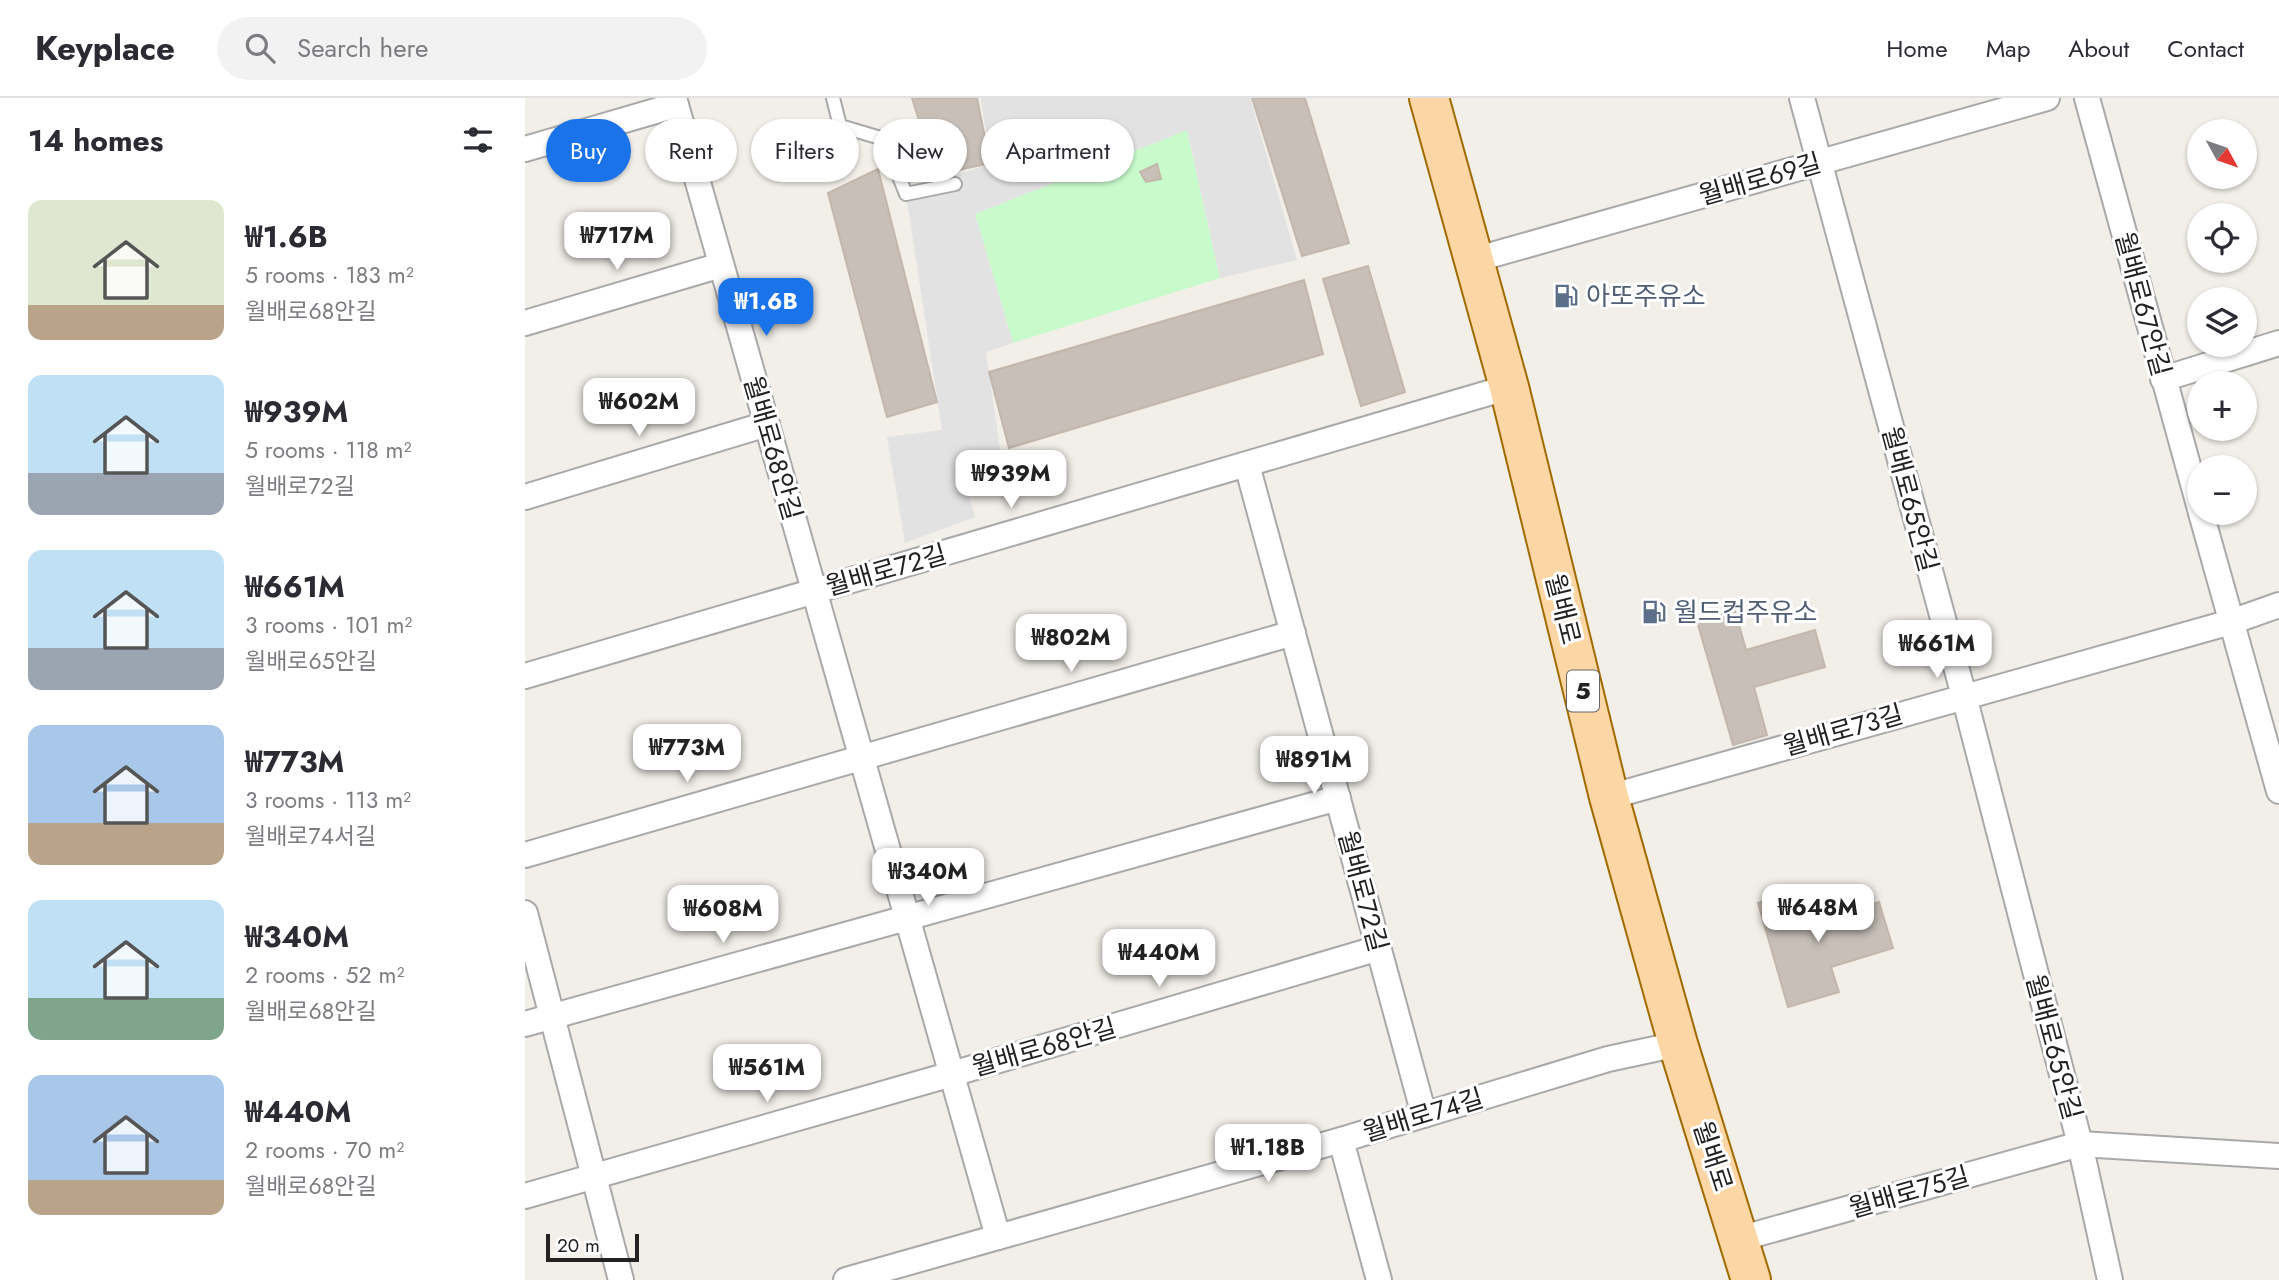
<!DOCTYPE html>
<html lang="en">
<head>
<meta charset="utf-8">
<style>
	:root { --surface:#fff; --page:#f2f2f3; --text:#2b2b33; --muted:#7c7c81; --line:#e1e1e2; --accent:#1a73e8 }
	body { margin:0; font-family:Jost,"Noto Sans KR",sans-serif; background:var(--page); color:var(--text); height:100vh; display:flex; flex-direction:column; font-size:26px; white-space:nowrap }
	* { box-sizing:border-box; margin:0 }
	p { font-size:23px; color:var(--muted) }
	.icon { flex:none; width:38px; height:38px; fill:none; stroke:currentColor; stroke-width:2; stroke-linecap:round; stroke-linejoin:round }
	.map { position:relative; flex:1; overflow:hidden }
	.details { display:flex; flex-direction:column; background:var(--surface); width:525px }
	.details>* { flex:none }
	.hud { position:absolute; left:21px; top:21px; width:665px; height:63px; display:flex; gap:14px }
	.needle { width:46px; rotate:130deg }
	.tools { position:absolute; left:1662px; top:21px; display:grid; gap:14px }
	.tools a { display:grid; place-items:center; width:70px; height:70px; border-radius:50%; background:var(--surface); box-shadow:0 2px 5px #0004; font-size:35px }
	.scale { position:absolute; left:21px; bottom:18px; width:93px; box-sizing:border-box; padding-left:7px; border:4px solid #222; border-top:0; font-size:19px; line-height:24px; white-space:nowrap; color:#222; -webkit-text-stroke:5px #fff; paint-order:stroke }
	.price { position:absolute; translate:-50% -60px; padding:0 16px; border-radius:14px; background:#fff; color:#222; font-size:23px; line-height:46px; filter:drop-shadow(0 2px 4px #0008) }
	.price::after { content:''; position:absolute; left:50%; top:42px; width:21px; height:16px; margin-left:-10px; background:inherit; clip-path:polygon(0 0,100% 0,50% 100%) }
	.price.current { background:var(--accent); color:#fff }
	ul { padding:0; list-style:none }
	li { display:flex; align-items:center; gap:21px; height:175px; padding:0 28px }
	li span { display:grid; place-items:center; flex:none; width:196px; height:140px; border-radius:14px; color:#555 }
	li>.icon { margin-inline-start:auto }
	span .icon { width:84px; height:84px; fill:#fffc; stroke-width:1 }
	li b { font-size:30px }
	h2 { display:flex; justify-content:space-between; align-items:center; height:84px; padding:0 28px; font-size:30px }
	.chip { padding:0 24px; border-radius:32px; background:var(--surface); box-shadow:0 2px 5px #0004; font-size:24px; line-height:63px }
	.chip.current { background:var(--accent); color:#fff }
	header { display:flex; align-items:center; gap:42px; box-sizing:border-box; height:98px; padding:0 35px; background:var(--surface); border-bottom:2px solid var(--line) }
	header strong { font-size:33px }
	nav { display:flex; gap:38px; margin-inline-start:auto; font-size:24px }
	.search { width:490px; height:63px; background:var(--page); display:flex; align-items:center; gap:18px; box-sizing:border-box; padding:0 24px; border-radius:38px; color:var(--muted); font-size:26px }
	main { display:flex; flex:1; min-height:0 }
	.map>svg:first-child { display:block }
	.park { fill:#c8facc }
	.parking { fill:#e2e2e2 }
	.building { fill:#c7bfb8; stroke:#c4b6ab; stroke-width:2 }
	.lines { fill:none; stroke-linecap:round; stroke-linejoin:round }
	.service-casing { stroke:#a9a9a9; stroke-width:16 }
	.minor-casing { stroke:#a9a9a9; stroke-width:28 }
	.primary-casing { stroke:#a06b00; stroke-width:42 }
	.service { stroke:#fff; stroke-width:12 }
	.minor { stroke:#fff; stroke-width:24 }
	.primary { stroke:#fcd6a4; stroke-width:38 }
	.labels { text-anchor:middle; stroke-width:6; stroke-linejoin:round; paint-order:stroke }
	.shield { fill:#fff; stroke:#646464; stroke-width:2 }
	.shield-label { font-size:24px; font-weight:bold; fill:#222 }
	.street-label { font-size:26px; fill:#222; stroke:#fff }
	.service-label { font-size:26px; fill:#4e5e75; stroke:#fff; text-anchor:start }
</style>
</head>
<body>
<header>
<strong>Keyplace</strong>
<div class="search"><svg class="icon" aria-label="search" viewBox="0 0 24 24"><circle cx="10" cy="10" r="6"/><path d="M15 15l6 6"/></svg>Search here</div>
<nav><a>Home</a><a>Map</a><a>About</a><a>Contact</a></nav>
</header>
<main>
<section class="details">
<h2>14 homes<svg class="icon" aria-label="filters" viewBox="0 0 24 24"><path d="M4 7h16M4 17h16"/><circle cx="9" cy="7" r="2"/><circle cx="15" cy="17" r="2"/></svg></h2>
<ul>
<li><span style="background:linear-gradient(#dfe7d0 75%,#b9a48a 0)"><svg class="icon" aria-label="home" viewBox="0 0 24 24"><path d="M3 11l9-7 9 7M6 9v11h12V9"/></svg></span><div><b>₩1.6B</b><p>5 rooms · 183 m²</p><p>월배로68안길</p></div></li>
<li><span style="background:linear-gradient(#bfe0f5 70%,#9aa5b1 0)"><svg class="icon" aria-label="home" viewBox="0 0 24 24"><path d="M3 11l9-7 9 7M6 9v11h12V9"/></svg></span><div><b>₩939M</b><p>5 rooms · 118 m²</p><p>월배로72길</p></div></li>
<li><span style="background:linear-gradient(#bfe0f5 70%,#9aa5b1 0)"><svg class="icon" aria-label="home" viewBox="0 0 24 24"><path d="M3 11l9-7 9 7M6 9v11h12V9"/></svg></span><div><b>₩661M</b><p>3 rooms · 101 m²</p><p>월배로65안길</p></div></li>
<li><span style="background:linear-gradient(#a9c7e8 70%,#b9a48a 0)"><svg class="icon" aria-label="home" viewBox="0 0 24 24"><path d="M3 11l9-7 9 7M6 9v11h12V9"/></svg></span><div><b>₩773M</b><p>3 rooms · 113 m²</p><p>월배로74서길</p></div></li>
<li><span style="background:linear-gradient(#bfe0f5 70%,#7fa58c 0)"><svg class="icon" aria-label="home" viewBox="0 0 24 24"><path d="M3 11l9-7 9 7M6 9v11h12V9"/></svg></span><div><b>₩340M</b><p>2 rooms · 52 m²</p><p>월배로68안길</p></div></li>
<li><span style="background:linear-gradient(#a9c7e8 75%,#b9a48a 0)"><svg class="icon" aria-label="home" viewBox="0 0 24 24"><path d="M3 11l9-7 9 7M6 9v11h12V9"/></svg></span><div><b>₩440M</b><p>2 rooms · 70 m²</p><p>월배로68안길</p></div></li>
</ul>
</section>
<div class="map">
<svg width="1754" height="1182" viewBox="0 0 1754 1182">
	<rect width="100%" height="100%" fill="#f2efe9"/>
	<!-- park -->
	<polygon class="park" points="662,32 695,180 488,245 450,116"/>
	<!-- parking -->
	<polygon class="parking" points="456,0 725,0 772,162 695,180 662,32 450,116 488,245 461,254 477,365 434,366 450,419 380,445 362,339 417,332 381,96 465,65"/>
	<!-- building -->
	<g class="building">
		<polygon points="387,0 452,0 465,65 411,77"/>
		<polygon points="727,0 780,0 824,145 777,158"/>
		<polygon points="632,66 636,81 621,84 615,74"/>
		<polygon points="353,71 412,304 362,319 303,95"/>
		<polygon points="843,168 880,294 836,308 798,181"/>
		<polygon points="779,182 798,256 484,350 464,274"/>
		<polygon points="1209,509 1221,552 1290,532 1300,569 1229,589 1242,637 1208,647 1171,520"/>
		<polygon points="1277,791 1287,825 1354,804 1368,850 1306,869 1314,894 1263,909 1233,805"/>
	</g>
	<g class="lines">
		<!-- service casing -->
		<g class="service-casing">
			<polyline id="service" points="308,0 315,28 359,41 381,96 430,86"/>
		</g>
		<!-- minor casing -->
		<g class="minor-casing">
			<g id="minor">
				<polyline points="149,0 473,1139"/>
				<polyline points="1277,0 1439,598 1555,1046 1585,1182"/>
				<polyline points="1562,0 1675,411"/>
				<polyline points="0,51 151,7"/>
				<polyline points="949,162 1522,0"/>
				<polyline points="0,225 196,167"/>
				<polyline points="1638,281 1754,245"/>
				<polyline points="722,367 899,1017"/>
				<polyline points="0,399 242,326"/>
				<polyline points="1676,415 1754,693"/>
				<polyline points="0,578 984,289"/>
				<polyline points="1084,699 1706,524 1754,507"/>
				<polyline points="0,757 768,535"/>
				<polyline points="0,815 96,1182"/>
				<polyline points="0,926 813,700"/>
				<polyline points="816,1042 854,1182"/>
				<polyline points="0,1098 427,976 854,850"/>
				<polyline points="1214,1141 1555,1046 1754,1058"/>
				<polyline points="321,1182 816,1042 1083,961 1153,946"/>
			</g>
		</g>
		<!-- primary casing -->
		<g class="primary-casing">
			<polyline id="primary" points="904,0 984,289 1084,699 1153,946 1226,1182"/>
		</g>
		<!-- service -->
		<use href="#service" class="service"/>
		<!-- minor -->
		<use href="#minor" class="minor"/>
		<!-- primary -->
		<use href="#primary" class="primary"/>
	</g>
	<!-- icons -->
	<defs>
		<g id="fuel-bare" transform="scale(1.89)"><path d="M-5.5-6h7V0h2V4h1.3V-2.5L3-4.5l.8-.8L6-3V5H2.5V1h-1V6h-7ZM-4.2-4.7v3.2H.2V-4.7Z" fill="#5c6f8a" stroke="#fff" stroke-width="2.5" paint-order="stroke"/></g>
	</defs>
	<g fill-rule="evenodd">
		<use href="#fuel-bare" x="1041" y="198"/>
		<use href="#fuel-bare" x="1129" y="514"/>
	</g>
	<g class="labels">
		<!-- shield labels -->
		<rect class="shield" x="1042" y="572.5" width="32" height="41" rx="5"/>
		<g class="shield-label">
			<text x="1058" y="601">5</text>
		</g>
		<!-- street labels -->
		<g class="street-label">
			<text transform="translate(1235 81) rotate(-16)" y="9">월배로69길</text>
			<text transform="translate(1618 206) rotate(75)" y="9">월배로67안길</text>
			<text transform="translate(248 350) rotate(74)" y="9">월배로68안길</text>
			<text transform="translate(1385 401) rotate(75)" y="9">월배로65안길</text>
			<text transform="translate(361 472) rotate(-16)" y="9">월배로72길</text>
			<text transform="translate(1038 511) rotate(76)" y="9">월배로</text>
			<text transform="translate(1318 632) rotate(-16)" y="9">월배로73길</text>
			<text transform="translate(838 793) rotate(75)" y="9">월배로72길</text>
			<text transform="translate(519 949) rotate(-16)" y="9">월배로68안길</text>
			<text transform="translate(1529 949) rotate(75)" y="9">월배로65안길</text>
			<text transform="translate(898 1017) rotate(-17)" y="9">월배로74길</text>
			<text transform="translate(1188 1058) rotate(72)" y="9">월배로</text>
			<text transform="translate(1384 1094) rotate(-16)" y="9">월배로75길</text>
		</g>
		<!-- service labels -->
		<g class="service-label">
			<text x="1061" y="207">아또주유소</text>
			<text x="1149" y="523">월드컵주유소</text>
		</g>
	</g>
</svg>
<div class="tools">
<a><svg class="needle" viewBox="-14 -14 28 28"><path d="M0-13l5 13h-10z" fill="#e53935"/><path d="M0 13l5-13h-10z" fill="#7c7c81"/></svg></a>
<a><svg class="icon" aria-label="locate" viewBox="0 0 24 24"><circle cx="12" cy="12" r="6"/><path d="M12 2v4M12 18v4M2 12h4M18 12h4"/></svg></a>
<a><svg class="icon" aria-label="layers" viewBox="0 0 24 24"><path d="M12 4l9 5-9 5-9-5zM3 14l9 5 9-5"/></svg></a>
<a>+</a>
<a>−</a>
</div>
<div class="scale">20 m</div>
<b class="price" style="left:92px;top:174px">₩717M</b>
<b class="price current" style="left:241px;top:240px">₩1.6B</b>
<b class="price" style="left:114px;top:340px">₩602M</b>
<b class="price" style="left:486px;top:412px">₩939M</b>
<b class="price" style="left:546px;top:576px">₩802M</b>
<b class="price" style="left:1412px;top:582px">₩661M</b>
<b class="price" style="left:162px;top:686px">₩773M</b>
<b class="price" style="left:789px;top:698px">₩891M</b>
<b class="price" style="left:403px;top:810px">₩340M</b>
<b class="price" style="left:1293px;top:846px">₩648M</b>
<b class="price" style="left:198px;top:847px">₩608M</b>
<b class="price" style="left:634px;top:891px">₩440M</b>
<b class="price" style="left:242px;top:1006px">₩561M</b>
<b class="price" style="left:743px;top:1086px">₩1.18B</b>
<div class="hud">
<a class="chip current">Buy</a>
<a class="chip">Rent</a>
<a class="chip">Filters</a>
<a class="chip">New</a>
<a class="chip">Apartment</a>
</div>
</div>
</main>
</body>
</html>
